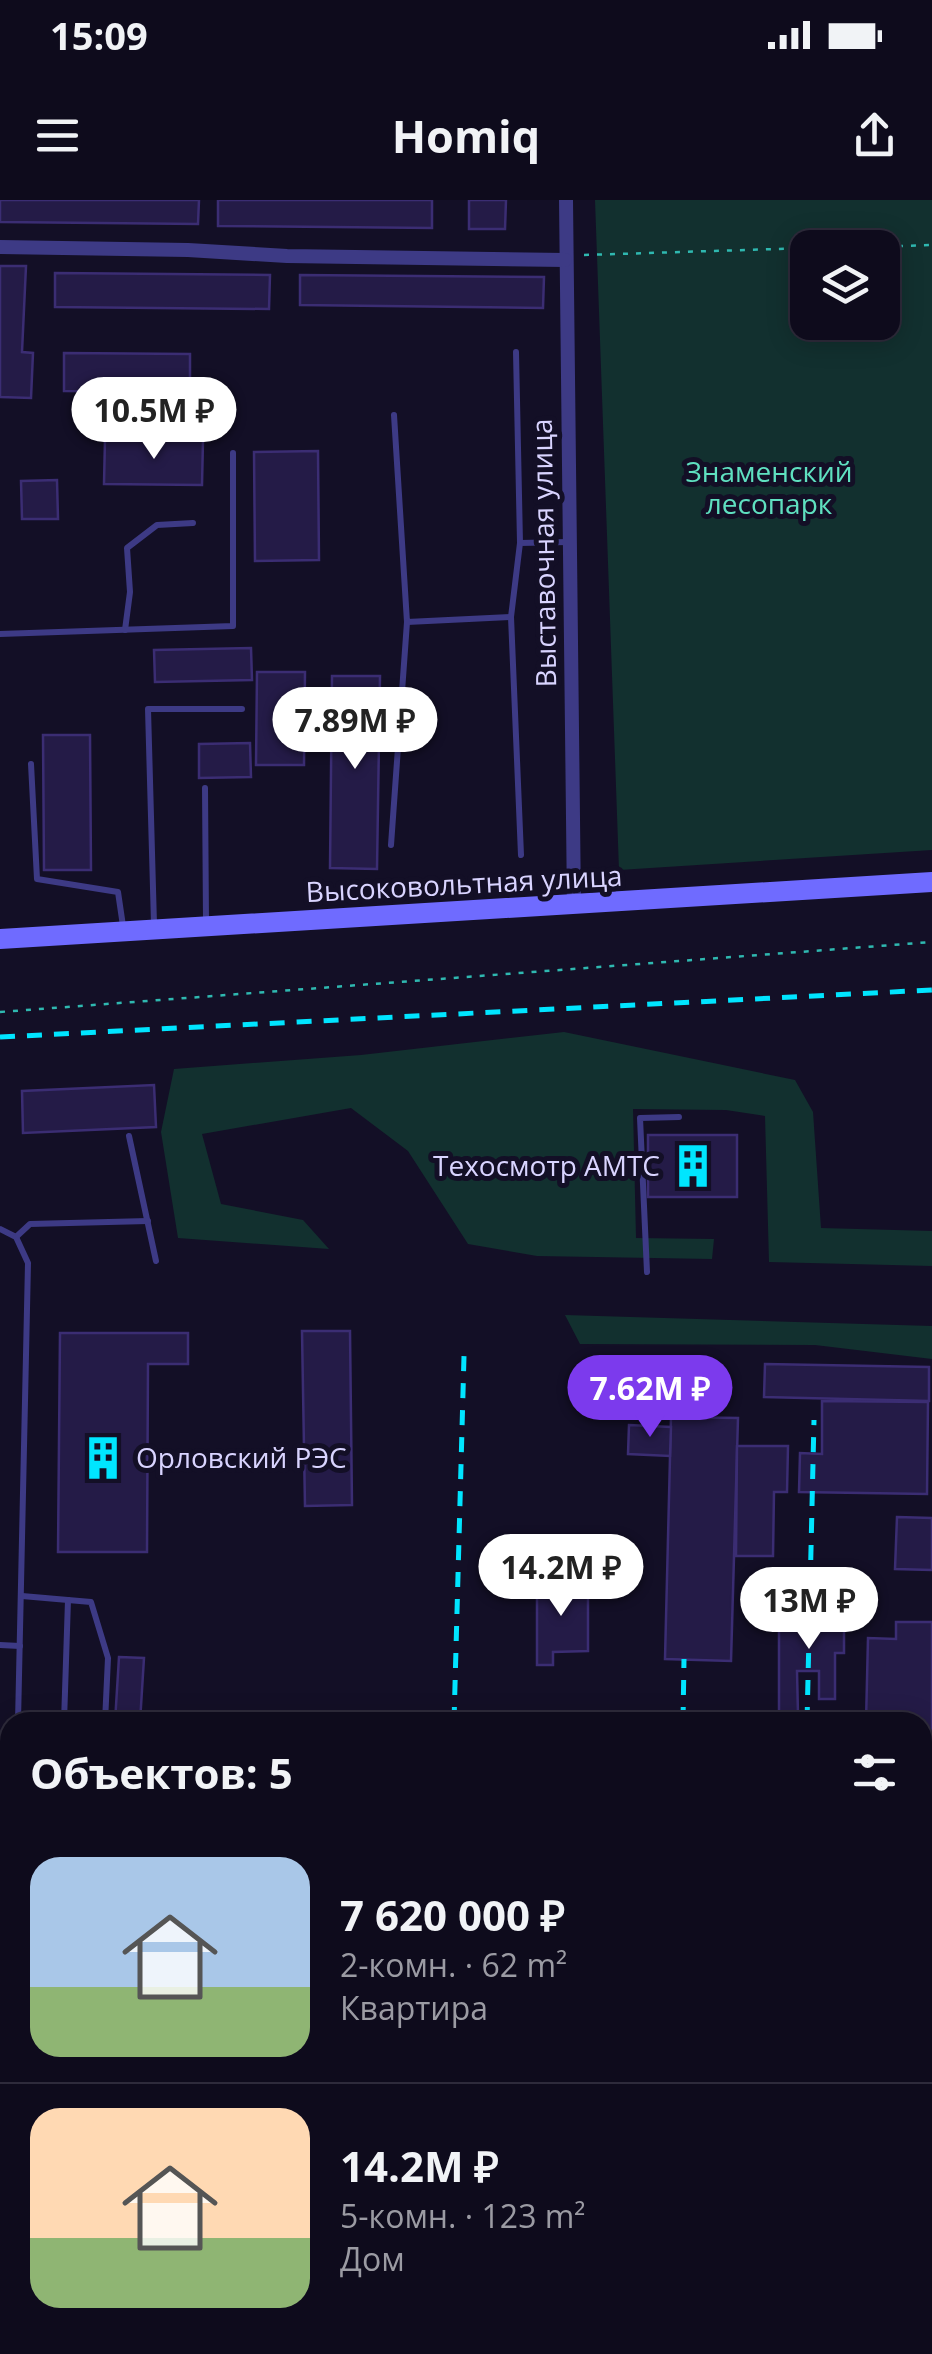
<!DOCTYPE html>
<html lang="ru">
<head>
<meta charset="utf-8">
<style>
	:root { --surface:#0e0b1c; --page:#171425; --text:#f1f3f6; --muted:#9b9ba3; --line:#2e2b3b; --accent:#7c3aed }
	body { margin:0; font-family:"Open Sans",sans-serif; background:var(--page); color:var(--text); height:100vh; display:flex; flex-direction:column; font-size:38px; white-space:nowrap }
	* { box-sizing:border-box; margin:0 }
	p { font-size:32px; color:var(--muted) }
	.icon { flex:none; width:55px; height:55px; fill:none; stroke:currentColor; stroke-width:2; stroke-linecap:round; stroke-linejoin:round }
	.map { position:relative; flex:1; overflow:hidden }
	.drawer { position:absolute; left:0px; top:1512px; width:932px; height:642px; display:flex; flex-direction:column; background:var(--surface); border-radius:30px 30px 0 0; box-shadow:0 5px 25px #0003,0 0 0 2px var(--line) }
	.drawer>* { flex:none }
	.fabs { position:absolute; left:790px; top:30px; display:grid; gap:20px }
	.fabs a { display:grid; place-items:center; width:110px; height:110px; border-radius:20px; background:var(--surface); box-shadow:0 5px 25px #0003,0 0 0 2px var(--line); font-size:50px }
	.price { position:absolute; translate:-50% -85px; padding:0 22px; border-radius:35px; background:#fff; color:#222; font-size:32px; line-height:65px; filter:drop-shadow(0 2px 5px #0008) }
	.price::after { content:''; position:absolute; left:50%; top:60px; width:30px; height:22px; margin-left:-15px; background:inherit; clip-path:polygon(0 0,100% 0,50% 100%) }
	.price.active { background:var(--accent); color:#fff }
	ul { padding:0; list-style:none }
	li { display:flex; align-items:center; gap:30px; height:250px; padding:0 30px }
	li+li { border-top:2px solid var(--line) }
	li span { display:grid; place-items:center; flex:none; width:280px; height:200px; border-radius:30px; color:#555 }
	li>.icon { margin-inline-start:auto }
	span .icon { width:120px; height:120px; fill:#fffc; stroke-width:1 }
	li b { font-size:42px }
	h2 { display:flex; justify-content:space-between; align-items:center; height:120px; padding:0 30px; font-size:42px }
	.status { display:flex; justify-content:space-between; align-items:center; height:70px; padding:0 50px; background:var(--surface); direction:ltr }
	.status svg { height:28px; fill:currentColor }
	header { display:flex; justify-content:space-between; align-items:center; height:130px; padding:0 30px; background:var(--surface); font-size:45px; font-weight:700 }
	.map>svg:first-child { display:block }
	.green { fill:#12302f; fill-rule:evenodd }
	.building { fill:#241b47; stroke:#3b2d73; stroke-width:2.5 }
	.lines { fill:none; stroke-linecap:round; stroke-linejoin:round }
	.path { stroke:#2fb8b0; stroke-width:2.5; stroke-dasharray:5 8; stroke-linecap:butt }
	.service { stroke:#3d3a85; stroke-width:6 }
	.minor { stroke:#3d3a85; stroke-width:14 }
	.secondary { stroke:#6f6bff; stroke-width:20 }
	.rail { stroke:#00e5ff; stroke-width:5; stroke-dasharray:15 12; stroke-linecap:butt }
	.labels { text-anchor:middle; stroke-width:10; stroke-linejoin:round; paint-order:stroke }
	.park-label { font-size:28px; fill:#5fe0c0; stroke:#130f26 }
	.street-label { font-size:28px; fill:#d9d4ff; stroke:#130f26 }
	.poi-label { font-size:28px; fill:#d9d4ff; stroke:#130f26; text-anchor:end }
</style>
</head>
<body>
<div class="status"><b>15:09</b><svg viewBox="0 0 49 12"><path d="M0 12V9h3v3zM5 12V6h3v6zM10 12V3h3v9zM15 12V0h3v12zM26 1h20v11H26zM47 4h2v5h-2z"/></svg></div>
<header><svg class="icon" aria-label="menu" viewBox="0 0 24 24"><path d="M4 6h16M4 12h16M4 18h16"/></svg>Homiq<svg class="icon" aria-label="share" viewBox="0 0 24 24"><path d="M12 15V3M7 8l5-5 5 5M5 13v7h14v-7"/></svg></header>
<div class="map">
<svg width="932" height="2154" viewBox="0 0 932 2154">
	<rect width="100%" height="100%" fill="#130f26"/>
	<!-- green -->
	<g class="green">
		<path d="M595 0H932V650L619 670ZM808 48H882V122H808Z"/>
		<polygon points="564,832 795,880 813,912 821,1028 932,1031 932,1066 769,1062 765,916 726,910 633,909 636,1038 714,1039 712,1059 537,1056 468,1044 408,951 351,908 202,934 221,1004 303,1020 329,1049 178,1038 161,932 174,869 361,855"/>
		<polygon points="565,1115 932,1126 932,1159 815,1145 580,1144"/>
	</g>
	<!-- building -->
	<g class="building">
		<polygon points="0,0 199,0 198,24 0,22"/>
		<polygon points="218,0 432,0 432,28 218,26"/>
		<polygon points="469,0 506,0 505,29 469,29"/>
		<polygon points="0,66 26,66 22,152 33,153 31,198 0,197"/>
		<polygon points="55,73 270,75 269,109 55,107"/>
		<polygon points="300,75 544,77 543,108 300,105"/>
		<polygon points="64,153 190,154 190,192 64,191"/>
		<polygon points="105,239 203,240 202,285 104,284"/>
		<polygon points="318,251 319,360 255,361 254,252"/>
		<polygon points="57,280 58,319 22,319 21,281"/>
		<polygon points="251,448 252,480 155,482 154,450"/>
		<polygon points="257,472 305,472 304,565 256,565"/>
		<polygon points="332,476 380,476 377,669 330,668"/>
		<polygon points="43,535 90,535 91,670 44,670"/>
		<polygon points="250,543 251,577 199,578 199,544"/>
		<polygon points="154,885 156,927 23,933 22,891"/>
		<rect x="648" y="935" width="89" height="62"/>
		<polygon points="302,1131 350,1131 352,1305 305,1306"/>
		<polygon points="60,1133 188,1133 188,1164 148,1164 147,1352 58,1352"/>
		<polygon points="765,1164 929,1167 929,1201 764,1197"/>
		<polygon points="822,1201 928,1202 927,1294 799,1292 800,1253 822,1254"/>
		<polygon points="671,1217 738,1218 731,1461 665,1459"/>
		<polygon points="629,1225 671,1227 670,1256 628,1254"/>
		<polygon points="737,1246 788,1246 787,1292 774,1292 773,1356 736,1356"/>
		<polygon points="897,1317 932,1318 932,1370 895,1369"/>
		<polygon points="537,1381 588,1381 588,1451 553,1452 553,1465 537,1465"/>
		<polygon points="794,1407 844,1407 844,1453 835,1453 835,1499 819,1499 819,1471 797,1471 798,1515 779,1515 779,1422 794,1422"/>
		<polygon points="896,1422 932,1422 932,1778 922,1778 922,1522 866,1522 868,1438 896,1439"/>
		<polygon points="119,1457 144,1458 140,1522 115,1522"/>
		<rect x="176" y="2145" width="467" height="9"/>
	</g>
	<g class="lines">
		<!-- path -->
		<g class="path">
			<polyline points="833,48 932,45"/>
			<polyline points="584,55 808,48"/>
			<polyline points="0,812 932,742"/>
		</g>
		<!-- service -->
		<g class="service">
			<polyline points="516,152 520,343"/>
			<polyline points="394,215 407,422 511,417"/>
			<polyline points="125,430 130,392 127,348 157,325 193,323"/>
			<polyline points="0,434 233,426 233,253"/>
			<polyline points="31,564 37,679 118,692 123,726"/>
			<polyline points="205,588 206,721"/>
			<polyline points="391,645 407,422"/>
			<polyline points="521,655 511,417 520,343 568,342"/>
			<polyline points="154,724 148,509 242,509"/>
			<polyline points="129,936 156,1061"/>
			<polyline points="0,1029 16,1037 28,1063 18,1522"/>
			<polyline points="16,1037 30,1024 148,1021"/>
			<polyline points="647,1072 640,918 679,917"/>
			<polyline points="22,1396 91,1402 108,1458 105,1522"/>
			<polyline points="0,1445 20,1446"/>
			<polyline points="64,1522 68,1400"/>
			<polyline points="6,1812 10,1717"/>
			<polyline points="922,2132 932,2132"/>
		</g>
		<!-- minor -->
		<g class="minor">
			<polyline points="566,0 574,706"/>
			<polyline points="0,47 188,50 287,56 565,60"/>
		</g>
		<!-- secondary -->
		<polyline class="secondary" points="0,739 932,682"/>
		<!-- rail -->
		<g class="rail">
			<polyline points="0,837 932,790"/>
			<polyline points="454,1522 464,1156"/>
			<polyline points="683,1522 684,1459"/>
			<polyline points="807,1522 814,1220"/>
			<polyline points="659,2145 662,2154"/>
			<polyline points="744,2154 747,2145"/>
			<polyline points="764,2154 769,2145"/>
		</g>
	</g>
	<!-- icons -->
	<defs>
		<g id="building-bare" transform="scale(3.45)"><path d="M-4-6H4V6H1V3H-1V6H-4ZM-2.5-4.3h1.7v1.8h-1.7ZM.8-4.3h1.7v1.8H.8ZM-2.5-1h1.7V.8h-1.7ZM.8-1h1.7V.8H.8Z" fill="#00e5ff" stroke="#130f26" stroke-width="2.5" paint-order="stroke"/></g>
	</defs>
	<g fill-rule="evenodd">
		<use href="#building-bare" x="693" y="966"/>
		<use href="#building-bare" x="103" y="1258"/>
	</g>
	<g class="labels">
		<!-- park labels -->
		<g class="park-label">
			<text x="769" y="282">Знаменский<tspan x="769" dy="32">лесопарк</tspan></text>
		</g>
		<!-- street labels -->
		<g class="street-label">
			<text transform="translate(544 353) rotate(-91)" y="10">Выставочная улица</text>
			<text transform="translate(464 684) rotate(-3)" y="10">Высоковольтная улица</text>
		</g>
		<!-- poi labels -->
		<g class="poi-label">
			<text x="660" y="976">Техосмотр АМТС</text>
			<text x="136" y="1268" text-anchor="start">Орловский РЭС</text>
		</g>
	</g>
</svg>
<div class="fabs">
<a><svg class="icon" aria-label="layers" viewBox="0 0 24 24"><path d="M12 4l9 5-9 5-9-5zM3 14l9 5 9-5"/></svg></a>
</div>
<b class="price" style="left:154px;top:262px">10.5M ₽</b>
<b class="price" style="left:355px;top:572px">7.89M ₽</b>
<b class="price active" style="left:650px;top:1240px">7.62M ₽</b>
<b class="price" style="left:561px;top:1419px">14.2M ₽</b>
<b class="price" style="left:809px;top:1452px">13M ₽</b>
<section class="drawer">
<h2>Объектов: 5<svg class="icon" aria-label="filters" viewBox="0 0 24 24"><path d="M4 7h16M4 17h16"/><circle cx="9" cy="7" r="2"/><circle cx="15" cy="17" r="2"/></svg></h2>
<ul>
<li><span style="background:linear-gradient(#a9c7e8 65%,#8fb573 0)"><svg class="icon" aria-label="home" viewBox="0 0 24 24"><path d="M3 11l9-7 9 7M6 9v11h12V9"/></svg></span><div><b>7 620 000 ₽</b><p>2-комн. · 62 m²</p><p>Квартира</p></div></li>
<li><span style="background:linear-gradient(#ffd9b3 65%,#8fb573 0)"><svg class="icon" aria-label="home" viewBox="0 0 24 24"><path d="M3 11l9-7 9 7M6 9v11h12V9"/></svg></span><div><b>14.2M ₽</b><p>5-комн. · 123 m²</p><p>Дом</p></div></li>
</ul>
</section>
</div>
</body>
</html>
